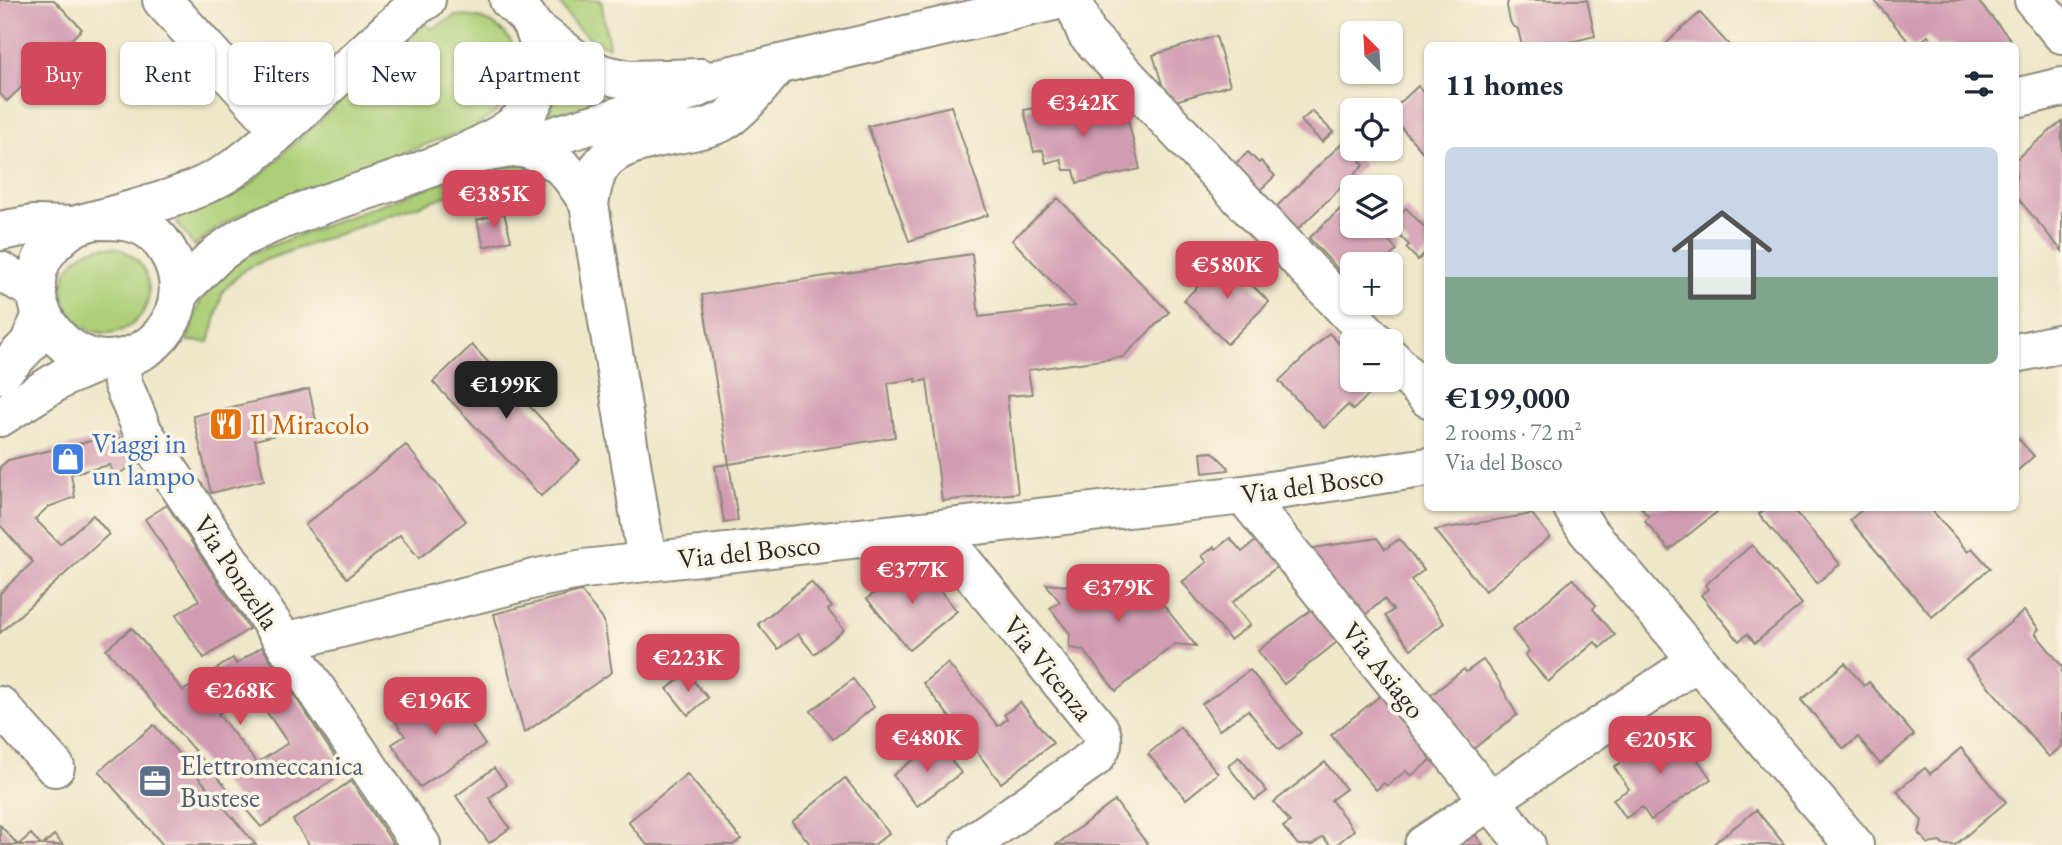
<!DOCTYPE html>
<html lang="en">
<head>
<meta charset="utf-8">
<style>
	:root { --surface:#fff; --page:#f6f6f7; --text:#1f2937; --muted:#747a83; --accent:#d1495b }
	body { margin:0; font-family:"EB Garamond",serif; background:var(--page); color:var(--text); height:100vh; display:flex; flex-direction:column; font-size:26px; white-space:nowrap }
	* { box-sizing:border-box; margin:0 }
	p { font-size:23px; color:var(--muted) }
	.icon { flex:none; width:38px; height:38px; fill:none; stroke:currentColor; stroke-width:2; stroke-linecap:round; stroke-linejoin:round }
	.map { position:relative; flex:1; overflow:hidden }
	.sheet { position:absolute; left:1424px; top:42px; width:595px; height:469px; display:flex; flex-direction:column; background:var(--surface); border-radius:10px; box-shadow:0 2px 5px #0004 }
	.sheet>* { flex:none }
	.top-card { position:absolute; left:21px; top:42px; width:665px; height:63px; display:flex; gap:14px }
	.needle { width:46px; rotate:336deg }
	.fabs { position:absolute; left:1340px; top:21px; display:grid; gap:14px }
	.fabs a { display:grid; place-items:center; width:63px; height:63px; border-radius:10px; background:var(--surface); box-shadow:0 2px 5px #0004; font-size:35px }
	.price { position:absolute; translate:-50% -60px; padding:0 16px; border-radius:14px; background:var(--accent); color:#fff; font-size:23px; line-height:46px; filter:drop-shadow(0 2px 4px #0008) }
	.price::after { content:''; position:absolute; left:50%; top:42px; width:21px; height:16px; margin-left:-10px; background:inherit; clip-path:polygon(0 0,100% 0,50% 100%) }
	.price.on { background:#222; color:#fff }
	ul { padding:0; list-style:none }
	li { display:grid; align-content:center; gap:14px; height:371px; padding:0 21px }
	li span { display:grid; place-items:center; height:217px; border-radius:10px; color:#555 }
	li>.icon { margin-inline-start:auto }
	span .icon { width:126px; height:126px; fill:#fffc; stroke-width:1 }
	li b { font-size:30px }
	h2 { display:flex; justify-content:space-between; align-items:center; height:84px; padding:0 21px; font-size:30px }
	.pill { padding:0 24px; border-radius:10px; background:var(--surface); box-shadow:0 2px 5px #0004; font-size:24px; line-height:63px }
	.pill.on { background:var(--accent); color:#fff }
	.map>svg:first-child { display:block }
	.green { fill:#accf77; stroke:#6c7d51; stroke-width:2 }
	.building { fill:#d19bb2; fill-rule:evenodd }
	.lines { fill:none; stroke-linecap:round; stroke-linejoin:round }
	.minor-casing { stroke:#8c897a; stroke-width:42 }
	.major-casing { stroke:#8c897a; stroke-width:42 }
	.minor { stroke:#fff; stroke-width:38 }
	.major { stroke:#fff; stroke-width:38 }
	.labels { text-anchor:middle; stroke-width:7; stroke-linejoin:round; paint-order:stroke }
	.food-label { font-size:28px; fill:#c56008; stroke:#fcf5e5; text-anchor:start }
	.shop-label { font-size:28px; fill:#366cbe; stroke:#fcf5e5; text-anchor:start }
	.street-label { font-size:28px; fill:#2b2b2b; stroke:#fcf5e5 }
	.service-label { font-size:28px; fill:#4e5e75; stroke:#fcf5e5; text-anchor:start }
</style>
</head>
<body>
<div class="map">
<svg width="2062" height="845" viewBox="0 0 2062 845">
	<rect width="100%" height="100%" fill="#fcf5e5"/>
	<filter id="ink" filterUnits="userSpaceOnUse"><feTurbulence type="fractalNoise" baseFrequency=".0143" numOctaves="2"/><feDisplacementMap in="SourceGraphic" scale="14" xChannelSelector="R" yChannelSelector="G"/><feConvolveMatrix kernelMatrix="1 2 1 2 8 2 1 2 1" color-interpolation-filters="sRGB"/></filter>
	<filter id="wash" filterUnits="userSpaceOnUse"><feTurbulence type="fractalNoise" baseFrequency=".00686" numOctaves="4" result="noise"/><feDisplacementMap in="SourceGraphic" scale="28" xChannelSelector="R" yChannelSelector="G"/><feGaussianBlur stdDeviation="1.57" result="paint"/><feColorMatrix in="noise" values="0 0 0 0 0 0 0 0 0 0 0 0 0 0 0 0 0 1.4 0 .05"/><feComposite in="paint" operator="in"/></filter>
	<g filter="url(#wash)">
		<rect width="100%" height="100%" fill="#eee7c9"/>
		<!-- green -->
		<g class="green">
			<path d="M559 0H601L609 47C585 39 569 23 559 0Z"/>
			<path d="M454 16C525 12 542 92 478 124L480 128 441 139 256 207 223 224 194 246 177 223 178 217 245 189 425 23 432 29Z"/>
			<polygon points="562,71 616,96 616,100 552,114 550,111 559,73"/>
			<polygon points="509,160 542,164 527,172 502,176 268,259 245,269 223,291 209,342 187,341 199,304 216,276 246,255 444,181"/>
			<circle cx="106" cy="290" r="43"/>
		</g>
		<g id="blocks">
			<!-- building -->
			<g class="building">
				<polygon points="0,0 54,0 82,29 7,101 0,94"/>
				<polygon points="1508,0 1587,0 1595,36 1553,46 1522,46 1518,29 1512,25 1510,21 1507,6"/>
				<polygon points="1874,0 1977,0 2011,40 2004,46 1936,46 1928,36 1916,46 1912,46"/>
				<polygon points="1700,13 1730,46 1664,46 1678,32"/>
				<polygon points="1216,36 1230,85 1168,103 1153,55"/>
				<polygon points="1418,86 1422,91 1428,86 1428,158 1391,116 1391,111"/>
				<polygon points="1099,96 1104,117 1126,112 1140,169 1077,183 1074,170 1064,170 1061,159 1046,163 1043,150 1034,152 1024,110"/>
				<polygon points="951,106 988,215 909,241 868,126"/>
				<polygon points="1312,111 1333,132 1322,142 1301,121"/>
				<polygon points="2062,121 2062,251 2016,196 2016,159"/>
				<polygon points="1343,142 1364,165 1295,232 1274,209"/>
				<polygon points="1248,152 1259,163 1261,161 1275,176 1257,193 1232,167"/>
				<polygon points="1058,198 1169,312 1123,357 1028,370 1032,394 1007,396 1018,493 942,501 927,380 916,382 916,379 888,383 895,437 729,464 702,295 972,254 979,317 1075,306 1012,240"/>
				<polygon points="1350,200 1353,203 1353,226 1375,226 1397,250 1382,264 1353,264 1353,285 1309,238"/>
				<polygon points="1406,208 1428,231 1428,250 1418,260 1406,248 1409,245 1391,226 1391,222"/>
				<polygon points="504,213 511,240 484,247 477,220"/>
				<polygon points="1226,259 1269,302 1227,344 1184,300"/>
				<polygon points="1329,333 1353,358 1353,380 1374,380 1379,385 1353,410 1348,405 1324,428 1279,381"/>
				<polygon points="472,345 580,460 541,496 433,382"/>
				<polygon points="309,389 317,425 255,440 264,480 211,493 193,416"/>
				<polygon points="117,435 136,463 114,477 110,465 71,474 75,497 48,507 35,519 60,544 93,515 109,534 0,633 0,593 33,562 0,525 0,467 8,460"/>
				<polygon points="2016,436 2034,456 2016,472"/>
				<polygon points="406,445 466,521 419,558 400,535 347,578 305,525"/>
				<polygon points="1213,452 1228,467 1229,470 1203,473 1201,453"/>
				<polygon points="729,464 738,520 724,523 715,466"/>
				<polygon points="167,505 249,629 204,658 176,615 199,600 145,519"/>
				<polygon points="1641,508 1722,508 1669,550 1645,521 1649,517"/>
				<polygon points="1766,508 1792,508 1840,564 1817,583 1759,514"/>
				<polygon points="1864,508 1930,508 1968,552 1972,548 1990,568 1932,617 1850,520"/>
				<polygon points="1532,514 1550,537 1485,591 1435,530"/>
				<polygon points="1263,535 1284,561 1232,603 1250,625 1230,640 1182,582 1207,562 1202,556 1214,547 1216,549 1230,538 1242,552"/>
				<polygon points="1377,538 1385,549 1399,539 1424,570 1411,580 1444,623 1411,649 1385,616 1393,610 1384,599 1357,622 1307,549"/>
				<polygon points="1752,545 1802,604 1755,643 1747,634 1739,641 1701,595 1708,589 1705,585"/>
				<polygon points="918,563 957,611 909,650 867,599 897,574 900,578"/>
				<polygon points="1122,567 1134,568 1196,646 1175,644 1116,691 1083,650 1069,648 1070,634 1050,608 1060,602 1046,584 1092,588"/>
				<polygon points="1573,579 1596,605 1593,609 1615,635 1600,648 1595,642 1548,682 1525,655 1529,651 1512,630"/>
				<polygon points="811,582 832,607 828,610 844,630 814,654 798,634 778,649 758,624"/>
				<polygon points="581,591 604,621 612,672 524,733 494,614"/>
				<polygon points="1317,605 1342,638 1284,684 1258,651"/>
				<polygon points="2024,611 2039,629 2035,633 2062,666 2062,746 2049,757 1966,660"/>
				<path d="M132 628 183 691 233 658 236 664 262 647 345 772 261 827 106 649ZM253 692 288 743 257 763 218 714Z"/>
				<polygon points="1483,660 1498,680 1517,715 1473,749 1430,696 1464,669 1466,672"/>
				<polygon points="948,663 998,726 1007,719 1004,715 1020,702 1053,743 1001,783 923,683"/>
				<polygon points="1845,663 1864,686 1869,682 1914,735 1880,764 1858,737 1844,749 1801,700"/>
				<polygon points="1250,670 1301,733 1279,750 1248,710 1219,730 1202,704"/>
				<polygon points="687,673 708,698 688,715 667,689"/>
				<polygon points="853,679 874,707 833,739 811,711"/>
				<polygon points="447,688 485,745 420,787 392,744 405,736 394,719"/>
				<polygon points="1385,692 1436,756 1411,776 1406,771 1387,786 1384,783 1376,790 1331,735"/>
				<polygon points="154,725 256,845 163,845 99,771"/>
				<polygon points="1675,726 1711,779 1651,820 1642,807 1626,818 1613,799 1629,789 1614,767"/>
				<polygon points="1180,727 1218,773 1186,799 1148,754"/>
				<polygon points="937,742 961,773 917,806 893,775"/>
				<polygon points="1961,748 2006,802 1955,845 1943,845 1940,842 1928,844 1919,833 1922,821 1897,791 1925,768 1930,774"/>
				<polygon points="1239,757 1267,791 1255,800 1228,766"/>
				<polygon points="1325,762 1346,789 1331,800 1354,830 1336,845 1330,845 1323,837 1312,845 1298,845 1283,827 1290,822 1274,802"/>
				<polygon points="494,768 507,785 489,798 510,828 489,843 456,796"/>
				<polygon points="687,774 741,839 733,845 647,845 628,822"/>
				<polygon points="845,778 889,833 874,845 811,845 792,822"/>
				<polygon points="351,781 374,815 394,845 309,845 293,820"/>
				<polygon points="1115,801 1148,845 1056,845"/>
				<polygon points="1756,810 1785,845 1712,845"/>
				<polygon points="0,825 18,845 31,834 41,845 0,845"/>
				<polygon points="1472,830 1483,845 1450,845"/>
				<polygon points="54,835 63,845 43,845"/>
			</g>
		</g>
	</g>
	<g filter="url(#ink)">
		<use href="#blocks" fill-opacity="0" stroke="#8c897a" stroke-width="2"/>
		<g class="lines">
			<!-- minor casing -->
			<g class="minor-casing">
				<g id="minor">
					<polyline points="162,0 280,130"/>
					<polyline points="1073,0 1087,34 1375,341"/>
					<polyline points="2034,0 2062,34"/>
					<polyline points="2016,98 2062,87"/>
					<path d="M517 147C557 154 569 171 589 204"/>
					<polyline points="2016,353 2062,343"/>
					<polyline points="1391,358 1428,398"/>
					<polyline points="119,359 123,384 143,432 421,845"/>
					<polyline points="1244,495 1526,845"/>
					<polyline points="1573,508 1587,530 1854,845"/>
					<path d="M937 530 1099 729C1105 740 1102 749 1094 758L970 845"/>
					<path d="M647 561 589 204C591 192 593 178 600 167 621 134 686 138 720 123 741 113 763 82 778 65"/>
					<polyline points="285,642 538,578 584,569 1244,495 1428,467"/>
					<polyline points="0,706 55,767"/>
					<polyline points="1424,845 1697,661"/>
				</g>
			</g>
			<!-- major casing -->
			<g class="major-casing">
				<g id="major">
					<polyline points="509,0 526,16 534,28 579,62 601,74 630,80 701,78"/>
					<polyline points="454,158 517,147 651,107 724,77 1058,0"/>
					<path d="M98 220C116 220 134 220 149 230 159 237 167 249 172 259 194 306 159 359 107 360 58 360 16 297 46 253 53 243 67 230 78 225 89 221 102 219 114 215 148 205 182 197 214 180 246 164 274 135 301 111 338 76 376 42 414 7L426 0"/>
					<polyline points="0,231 33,225 76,226"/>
					<polyline points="0,271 37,292"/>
					<path d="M180 291 219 253 242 237C317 200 402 185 477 147 494 138 513 129 525 114 546 87 546 58 534 28"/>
					<polyline points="0,374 29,344 42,315"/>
					<polyline points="0,417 64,377 103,360"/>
				</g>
			</g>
			<!-- minor -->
			<use href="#minor" class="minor"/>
			<!-- major -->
			<use href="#major" class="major"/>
		</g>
	</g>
	<!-- icons -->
	<defs>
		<g id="restaurant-square" transform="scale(1.75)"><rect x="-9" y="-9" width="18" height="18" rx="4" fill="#e8710a" stroke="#fcf5e5"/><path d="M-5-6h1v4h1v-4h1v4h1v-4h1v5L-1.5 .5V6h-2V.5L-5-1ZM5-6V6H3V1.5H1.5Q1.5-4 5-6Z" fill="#fff"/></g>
		<g id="shop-square" transform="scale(1.75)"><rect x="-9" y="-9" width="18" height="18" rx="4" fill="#3f7fe0" stroke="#fcf5e5"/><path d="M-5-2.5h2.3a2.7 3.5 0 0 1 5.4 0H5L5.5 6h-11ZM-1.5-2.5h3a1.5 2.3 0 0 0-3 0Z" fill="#fff"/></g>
		<g id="office-square" transform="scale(1.75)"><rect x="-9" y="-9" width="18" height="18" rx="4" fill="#5c6f8a" stroke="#fcf5e5"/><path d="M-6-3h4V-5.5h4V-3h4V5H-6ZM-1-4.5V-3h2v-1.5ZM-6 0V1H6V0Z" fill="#fff"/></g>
	</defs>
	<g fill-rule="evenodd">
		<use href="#restaurant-square" x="226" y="424"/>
		<use href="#shop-square" x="68" y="459"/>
		<use href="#office-square" x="155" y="781"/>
	</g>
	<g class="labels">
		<!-- food labels -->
		<g class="food-label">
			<text x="250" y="434">Il Miracolo</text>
		</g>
		<!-- shop labels -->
		<g class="shop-label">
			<text x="92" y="453">Viaggi in<tspan x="92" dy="32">un lampo</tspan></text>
		</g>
		<!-- street labels -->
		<g class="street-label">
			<text transform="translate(1312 484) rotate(-8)" y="10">Via del Bosco</text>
			<text transform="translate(749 551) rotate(-6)" y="10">Via del Bosco</text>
			<text transform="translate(237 572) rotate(56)" y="10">Via Ponzella</text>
			<text transform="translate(1049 668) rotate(51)" y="10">Via Vicenza</text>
			<text transform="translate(1384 670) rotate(51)" y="10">Via Asiago</text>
		</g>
		<!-- service labels -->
		<g class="service-label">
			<text x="180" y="775">Elettromeccanica<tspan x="180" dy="32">Bustese</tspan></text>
		</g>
	</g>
</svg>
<div class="fabs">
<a><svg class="needle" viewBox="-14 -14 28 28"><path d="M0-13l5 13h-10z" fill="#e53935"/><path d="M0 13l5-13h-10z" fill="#747a83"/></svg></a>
<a><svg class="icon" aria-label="locate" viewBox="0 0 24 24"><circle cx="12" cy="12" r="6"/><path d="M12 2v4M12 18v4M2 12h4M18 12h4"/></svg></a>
<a><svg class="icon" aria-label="layers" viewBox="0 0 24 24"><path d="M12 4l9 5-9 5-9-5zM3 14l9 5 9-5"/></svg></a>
<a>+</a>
<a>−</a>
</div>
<b class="price" style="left:1083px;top:139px">€342K</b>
<b class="price" style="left:494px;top:230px">€385K</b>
<b class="price" style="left:1227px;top:301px">€580K</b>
<b class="price on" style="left:506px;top:421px">€199K</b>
<b class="price" style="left:912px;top:606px">€377K</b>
<b class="price" style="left:1118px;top:624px">€379K</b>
<b class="price" style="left:688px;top:694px">€223K</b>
<b class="price" style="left:240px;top:727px">€268K</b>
<b class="price" style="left:435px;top:737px">€196K</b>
<b class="price" style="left:927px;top:774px">€480K</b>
<b class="price" style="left:1660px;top:776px">€205K</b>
<div class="top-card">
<a class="pill on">Buy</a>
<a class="pill">Rent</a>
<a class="pill">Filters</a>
<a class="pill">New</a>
<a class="pill">Apartment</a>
</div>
<section class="sheet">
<h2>11 homes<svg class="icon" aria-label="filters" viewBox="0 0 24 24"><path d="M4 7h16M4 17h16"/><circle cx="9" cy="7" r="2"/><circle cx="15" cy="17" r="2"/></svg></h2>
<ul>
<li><span style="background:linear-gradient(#c9d6e8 60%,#7fa58c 0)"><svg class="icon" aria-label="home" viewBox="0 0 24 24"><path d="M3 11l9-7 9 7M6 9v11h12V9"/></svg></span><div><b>€199,000</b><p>2 rooms · 72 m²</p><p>Via del Bosco</p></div></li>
</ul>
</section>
</div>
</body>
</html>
